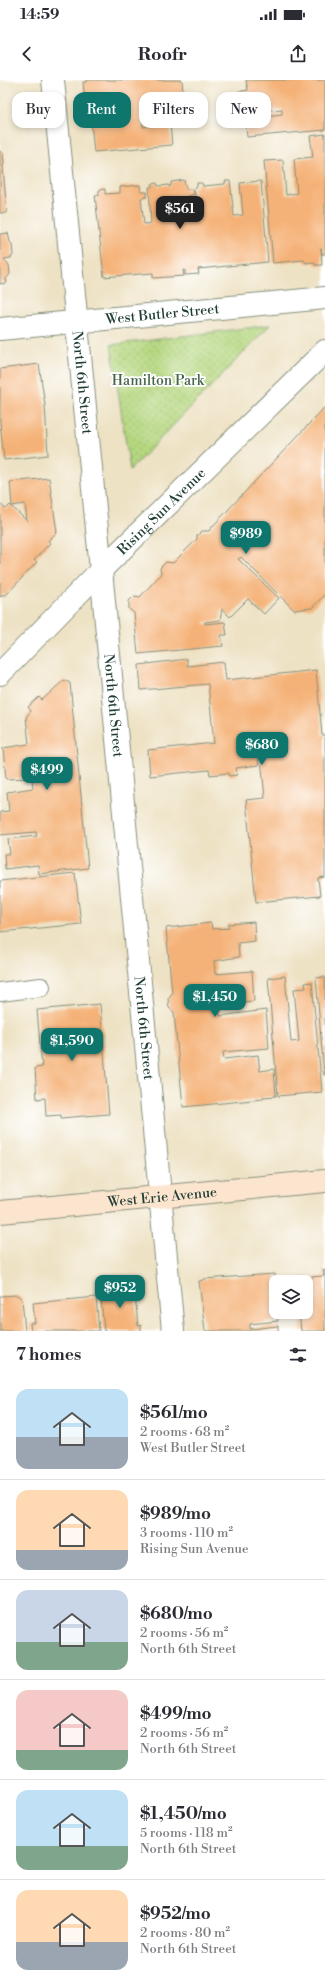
<!DOCTYPE html>
<html lang="en">
<head>
<meta charset="utf-8">
<style>
	:root { --surface:#fff; --page:#f2f2f3; --text:#2b2b33; --muted:#7c7c81; --line:#e1e1e2; --accent:#0f766e }
	body { margin:0; font-family:"Libre Bodoni",serif; background:var(--page); color:var(--text); height:100vh; display:flex; flex-direction:column; font-size:15px; white-space:nowrap }
	* { box-sizing:border-box; margin:0 }
	p { font-size:13px; color:var(--muted) }
	.icon { flex:none; width:22px; height:22px; fill:none; stroke:currentColor; stroke-width:2; stroke-linecap:round; stroke-linejoin:round }
	.map { position:relative; height:1251px; overflow:hidden }
	.panel { display:flex; flex-direction:column; background:var(--surface); flex:1 }
	.panel>* { flex:none }
	.hud { position:absolute; left:12px; top:12px; width:301px; height:36px; display:flex; gap:8px }
	.fabs { position:absolute; left:269px; top:1195px; display:grid; gap:8px }
	.fabs a { display:grid; place-items:center; width:44px; height:44px; border-radius:8px; background:var(--surface); box-shadow:0 2px 6px #0003; font-size:20px }
	.price { position:absolute; translate:-50% -34px; padding:0 9px; border-radius:8px; background:var(--accent); color:#fff; font-size:13px; line-height:26px; filter:drop-shadow(0 1px 2px #0008) }
	.price::after { content:''; position:absolute; left:50%; top:24px; width:12px; height:9px; margin-left:-6px; background:inherit; clip-path:polygon(0 0,100% 0,50% 100%) }
	.price.current { background:#222; color:#fff }
	ul { padding:0; list-style:none }
	li { display:flex; align-items:center; gap:12px; height:100px; padding:0 16px }
	li+li { border-top:1px solid var(--line) }
	li span { display:grid; place-items:center; flex:none; width:112px; height:80px; border-radius:12px; color:#555 }
	li>.icon { margin-inline-start:auto }
	span .icon { width:48px; height:48px; fill:#fffc; stroke-width:1 }
	li b { font-size:17px }
	h2 { display:flex; justify-content:space-between; align-items:center; height:48px; padding:0 16px; font-size:17px }
	.chip { padding:0 14px; border-radius:12px; background:var(--surface); box-shadow:0 2px 6px #0003; font-size:14px; line-height:36px }
	.chip.current { background:var(--accent); color:#fff }
	.status { display:flex; justify-content:space-between; align-items:center; height:28px; padding:0 20px; background:var(--surface); direction:ltr }
	.status svg { height:11px; fill:currentColor }
	header { display:flex; justify-content:space-between; align-items:center; height:52px; padding:0 16px; background:var(--surface); font-size:18px; font-weight:800 }
	.map>svg:first-child { display:block }
	.grass { fill:url(#grass-dots); stroke:#6a8a5a }
	.building { fill:#f5b278 }
	.lines { fill:none; stroke-linecap:round; stroke-linejoin:round }
	.service-casing { stroke:#86907c; stroke-width:20 }
	.minor-casing { stroke:#86907c; stroke-width:24 }
	.tertiary-casing { stroke:#86907c; stroke-width:24 }
	.secondary-casing { stroke:#86907c; stroke-width:24 }
	.service { stroke:#fff; stroke-width:18 }
	.minor { stroke:#fff; stroke-width:22 }
	.tertiary { stroke:#fff; stroke-width:22 }
	.secondary { stroke:#fce5cf; stroke-width:22 }
	.labels { text-anchor:middle; stroke-width:3.5; stroke-linejoin:round; paint-order:stroke }
	.street-label { font-size:14px; fill:#1f3d34; stroke:#fff }
	.park-label { font-size:14px; fill:#446447; stroke:#fff }
</style>
</head>
<body>
<div class="status"><b>14:59</b><svg viewBox="0 0 49 12"><path d="M0 12V9h3v3zM5 12V6h3v6zM10 12V3h3v9zM15 12V0h3v12zM26 1h20v11H26zM47 4h2v5h-2z"/></svg></div>
<header><svg class="icon" aria-label="back" viewBox="0 0 24 24"><path d="M15 5l-7 7 7 7"/></svg>Roofr<svg class="icon" aria-label="share" viewBox="0 0 24 24"><path d="M12 15V3M7 8l5-5 5 5M5 13v7h14v-7"/></svg></header>
<div class="map">
<svg width="325" height="1251" viewBox="0 0 325 1251">
	<defs>
		<pattern id="grass-dots" width="8" height="8" patternUnits="userSpaceOnUse"><rect width="8" height="8" fill="#b5d77f"/><path d="M2 2h.1M6 6h.1" fill="none" stroke="#9bb96e" stroke-width="1.8" stroke-linecap="round"/></pattern>
	</defs>
	<rect width="100%" height="100%" fill="#fff"/>
	<filter id="ink" filterUnits="userSpaceOnUse"><feTurbulence type="fractalNoise" baseFrequency=".025" numOctaves="2"/><feDisplacementMap in="SourceGraphic" scale="8" xChannelSelector="R" yChannelSelector="G"/><feConvolveMatrix kernelMatrix="1 2 1 2 8 2 1 2 1" color-interpolation-filters="sRGB"/></filter>
	<filter id="wash" filterUnits="userSpaceOnUse"><feTurbulence type="fractalNoise" baseFrequency=".012" numOctaves="4" result="noise"/><feDisplacementMap in="SourceGraphic" scale="16" xChannelSelector="R" yChannelSelector="G"/><feGaussianBlur stdDeviation="0.9" result="paint"/><feColorMatrix in="noise" values="0 0 0 0 0 0 0 0 0 0 0 0 0 0 0 0 0 1.4 0 .05"/><feComposite in="paint" operator="in"/></filter>
	<g filter="url(#wash)">
		<rect width="100%" height="100%" fill="#eee2c4"/>
		<!-- grass -->
		<polygon class="grass" points="270,245 130,390 111,265"/>
		<g id="blocks">
			<!-- building -->
			<g class="building">
				<polygon points="86,0 182,0 183,13 167,15 169,30 175,29 175,35 142,38 143,47 170,44 172,65 94,72 89,23 85,23 83,2 86,2"/>
				<polygon points="246,0 325,0 325,50 247,57 245,35 266,33 266,36 282,34 282,29 235,33 235,28 237,27 236,12 248,10"/>
				<polygon points="325,54 325,174 322,174 321,168 322,185 315,185 315,182 306,183 304,180 273,183 264,81 283,80 286,115 297,113 294,79 313,77 310,56"/>
				<polygon points="0,71 3,73 4,83 3,87 7,133 0,133"/>
				<polygon points="184,100 186,109 192,109 193,115 187,116 189,140 197,139 194,107 197,107 197,103 202,103 203,106 225,104 225,101 230,101 234,136 243,135 240,103 261,101 268,182 198,189 199,194 185,195 185,190 183,190 184,196 153,198 153,193 104,197 95,115 99,115 99,110 105,109 105,114 120,113 120,107 140,105 141,112 147,112 147,117 141,118 144,144 151,143 149,107 152,107 152,104 157,103 158,106 169,105 169,107 171,106 171,102"/>
				<polygon points="8,153 10,162 12,164 13,175 11,178 4,179 9,185 10,194 6,199 7,203 0,204 0,154"/>
				<polygon points="39,284 45,325 48,375 4,380 0,343 0,289"/>
				<polygon points="325,327 325,514 312,528 294,530 241,477 238,479 279,518 264,534 248,519 230,537 222,529 220,540 205,542 205,544 225,542 227,555 221,555 223,566 138,574 134,533 129,529 129,521 134,516 140,517 161,494 160,488 166,482 173,483 197,459 197,456 202,451 209,451 211,448"/>
				<polygon points="49,398 57,452 48,461 50,463 34,480 37,482 5,516 3,514 0,517 0,424 6,429 10,425 27,441 25,424 12,426 10,402"/>
				<polygon points="187,579 187,586 224,582 226,600 316,590 322,655 325,655 325,797 318,798 320,816 256,822 246,720 265,718 259,659 256,659 259,685 236,688 237,695 229,696 229,693 210,695 209,690 150,696 148,670 214,663 208,604 141,610 139,585"/>
				<polygon points="64,600 70,603 88,788 39,794 38,785 5,789 4,774 10,774 8,759 37,756 36,752 0,755 0,732 9,731 7,712 33,708 32,698 6,699 3,668 29,664 26,637 31,631 28,627 39,617 42,620"/>
				<polygon points="75,793 81,844 0,852 0,801"/>
				<polygon points="254,842 255,861 238,863 239,877 214,881 215,894 252,891 254,921 219,924 220,936 266,930 269,968 223,972 224,979 258,975 260,991 274,989 276,1016 263,1017 263,1019 183,1027 174,932 169,928 168,919 172,913 166,848 211,843 212,849 229,848 228,844"/>
				<polygon points="285,896 291,962 299,961 294,909 306,908 305,903 312,902 322,1012 278,1016 268,898"/>
				<polygon points="325,897 325,995 324,995 316,898"/>
				<polygon points="100,924 109,1034 61,1038 61,1035 46,1036 45,1018 37,1019 35,988 42,987 37,930"/>
				<polygon points="323,1190 325,1190 325,1251 301,1251 299,1232 306,1232 306,1202 296,1202 296,1198 324,1196"/>
				<polygon points="275,1194 276,1232 278,1241 250,1244 250,1249 278,1246 278,1251 205,1251 199,1201 203,1200 203,1199"/>
				<polygon points="129,1202 136,1204 137,1208 135,1214 138,1246 141,1245 141,1251 104,1251 100,1209 125,1206"/>
				<polygon points="17,1215 22,1219 25,1251 0,1251 0,1216"/>
				<polygon points="96,1217 99,1251 31,1251 30,1243 35,1243 33,1223"/>
			</g>
		</g>
	</g>
	<g filter="url(#ink)">
		<use href="#blocks" fill-opacity="0" stroke="#86907c" stroke-width="1"/>
		<g class="lines">
			<!-- service casing -->
			<g class="service-casing">
				<polyline id="service" points="0,912 41,907"/>
			</g>
			<!-- minor casing -->
			<g class="minor-casing">
				<g id="minor">
					<path id="s1" d="M53 0 101 490"/>
					<path id="s2" d="M0 249 325 218"/>
				</g>
			</g>
			<!-- tertiary casing -->
			<g class="tertiary-casing">
				<g id="tertiary">
					<path id="s3" d="M101 490 173 1251"/>
					<path id="s4" d="M0 594 101 490 325 271"/>
				</g>
			</g>
			<!-- secondary casing -->
			<g class="secondary-casing">
				<g id="secondary">
					<path id="s5" d="M0 1132 325 1101"/>
				</g>
			</g>
			<!-- service -->
			<use href="#service" class="service"/>
			<!-- minor -->
			<use href="#minor" class="minor"/>
			<!-- tertiary -->
			<use href="#tertiary" class="tertiary"/>
			<!-- secondary -->
			<use href="#secondary" class="secondary"/>
		</g>
	</g>
	<g class="labels">
		<!-- street labels -->
		<g class="street-label">
			<text dy="5" stroke="none"><textPath href="#s2" startOffset="163">West Butler Street</textPath></text>
			<text dy="5" stroke="none"><textPath href="#s1" startOffset="304">North 6th Street</textPath></text>
			<text dy="5" stroke="none"><textPath href="#s4" startOffset="229">Rising Sun Avenue</textPath></text>
			<text dy="5" stroke="none"><textPath href="#s3" startOffset="136">North 6th Street</textPath></text>
			<text dy="5" stroke="none"><textPath href="#s3" startOffset="460">North 6th Street</textPath></text>
			<text dy="5" stroke="none"><textPath href="#s5" startOffset="163">West Erie Avenue</textPath></text>
		</g>
		<!-- park labels -->
		<g class="park-label">
			<text x="158" y="305">Hamilton Park</text>
		</g>
	</g>
</svg>
<div class="fabs">
<a><svg class="icon" aria-label="layers" viewBox="0 0 24 24"><path d="M12 4l9 5-9 5-9-5zM3 14l9 5 9-5"/></svg></a>
</div>
<b class="price current" style="left:180px;top:150px">$561</b>
<b class="price" style="left:246px;top:475px">$989</b>
<b class="price" style="left:262px;top:686px">$680</b>
<b class="price" style="left:47px;top:711px">$499</b>
<b class="price" style="left:215px;top:938px">$1,450</b>
<b class="price" style="left:72px;top:982px">$1,590</b>
<b class="price" style="left:120px;top:1229px">$952</b>
<div class="hud">
<a class="chip">Buy</a>
<a class="chip current">Rent</a>
<a class="chip">Filters</a>
<a class="chip">New</a>
</div>
</div>
<section class="panel">
<h2>7 homes<svg class="icon" aria-label="filters" viewBox="0 0 24 24"><path d="M4 7h16M4 17h16"/><circle cx="9" cy="7" r="2"/><circle cx="15" cy="17" r="2"/></svg></h2>
<ul>
<li><span style="background:linear-gradient(#bfe0f5 60%,#9aa5b1 0)"><svg class="icon" aria-label="home" viewBox="0 0 24 24"><path d="M3 11l9-7 9 7M6 9v11h12V9"/></svg></span><div><b>$561/mo</b><p>2 rooms · 68 m²</p><p>West Butler Street</p></div></li>
<li><span style="background:linear-gradient(#ffd9b3 75%,#9aa5b1 0)"><svg class="icon" aria-label="home" viewBox="0 0 24 24"><path d="M3 11l9-7 9 7M6 9v11h12V9"/></svg></span><div><b>$989/mo</b><p>3 rooms · 110 m²</p><p>Rising Sun Avenue</p></div></li>
<li><span style="background:linear-gradient(#c9d6e8 65%,#7fa58c 0)"><svg class="icon" aria-label="home" viewBox="0 0 24 24"><path d="M3 11l9-7 9 7M6 9v11h12V9"/></svg></span><div><b>$680/mo</b><p>2 rooms · 56 m²</p><p>North 6th Street</p></div></li>
<li><span style="background:linear-gradient(#f6c9c9 75%,#7fa58c 0)"><svg class="icon" aria-label="home" viewBox="0 0 24 24"><path d="M3 11l9-7 9 7M6 9v11h12V9"/></svg></span><div><b>$499/mo</b><p>2 rooms · 56 m²</p><p>North 6th Street</p></div></li>
<li><span style="background:linear-gradient(#bfe0f5 70%,#7fa58c 0)"><svg class="icon" aria-label="home" viewBox="0 0 24 24"><path d="M3 11l9-7 9 7M6 9v11h12V9"/></svg></span><div><b>$1,450/mo</b><p>5 rooms · 118 m²</p><p>North 6th Street</p></div></li>
<li><span style="background:linear-gradient(#ffd9b3 65%,#9aa5b1 0)"><svg class="icon" aria-label="home" viewBox="0 0 24 24"><path d="M3 11l9-7 9 7M6 9v11h12V9"/></svg></span><div><b>$952/mo</b><p>2 rooms · 80 m²</p><p>North 6th Street</p></div></li>
</ul>
</section>
</body>
</html>
